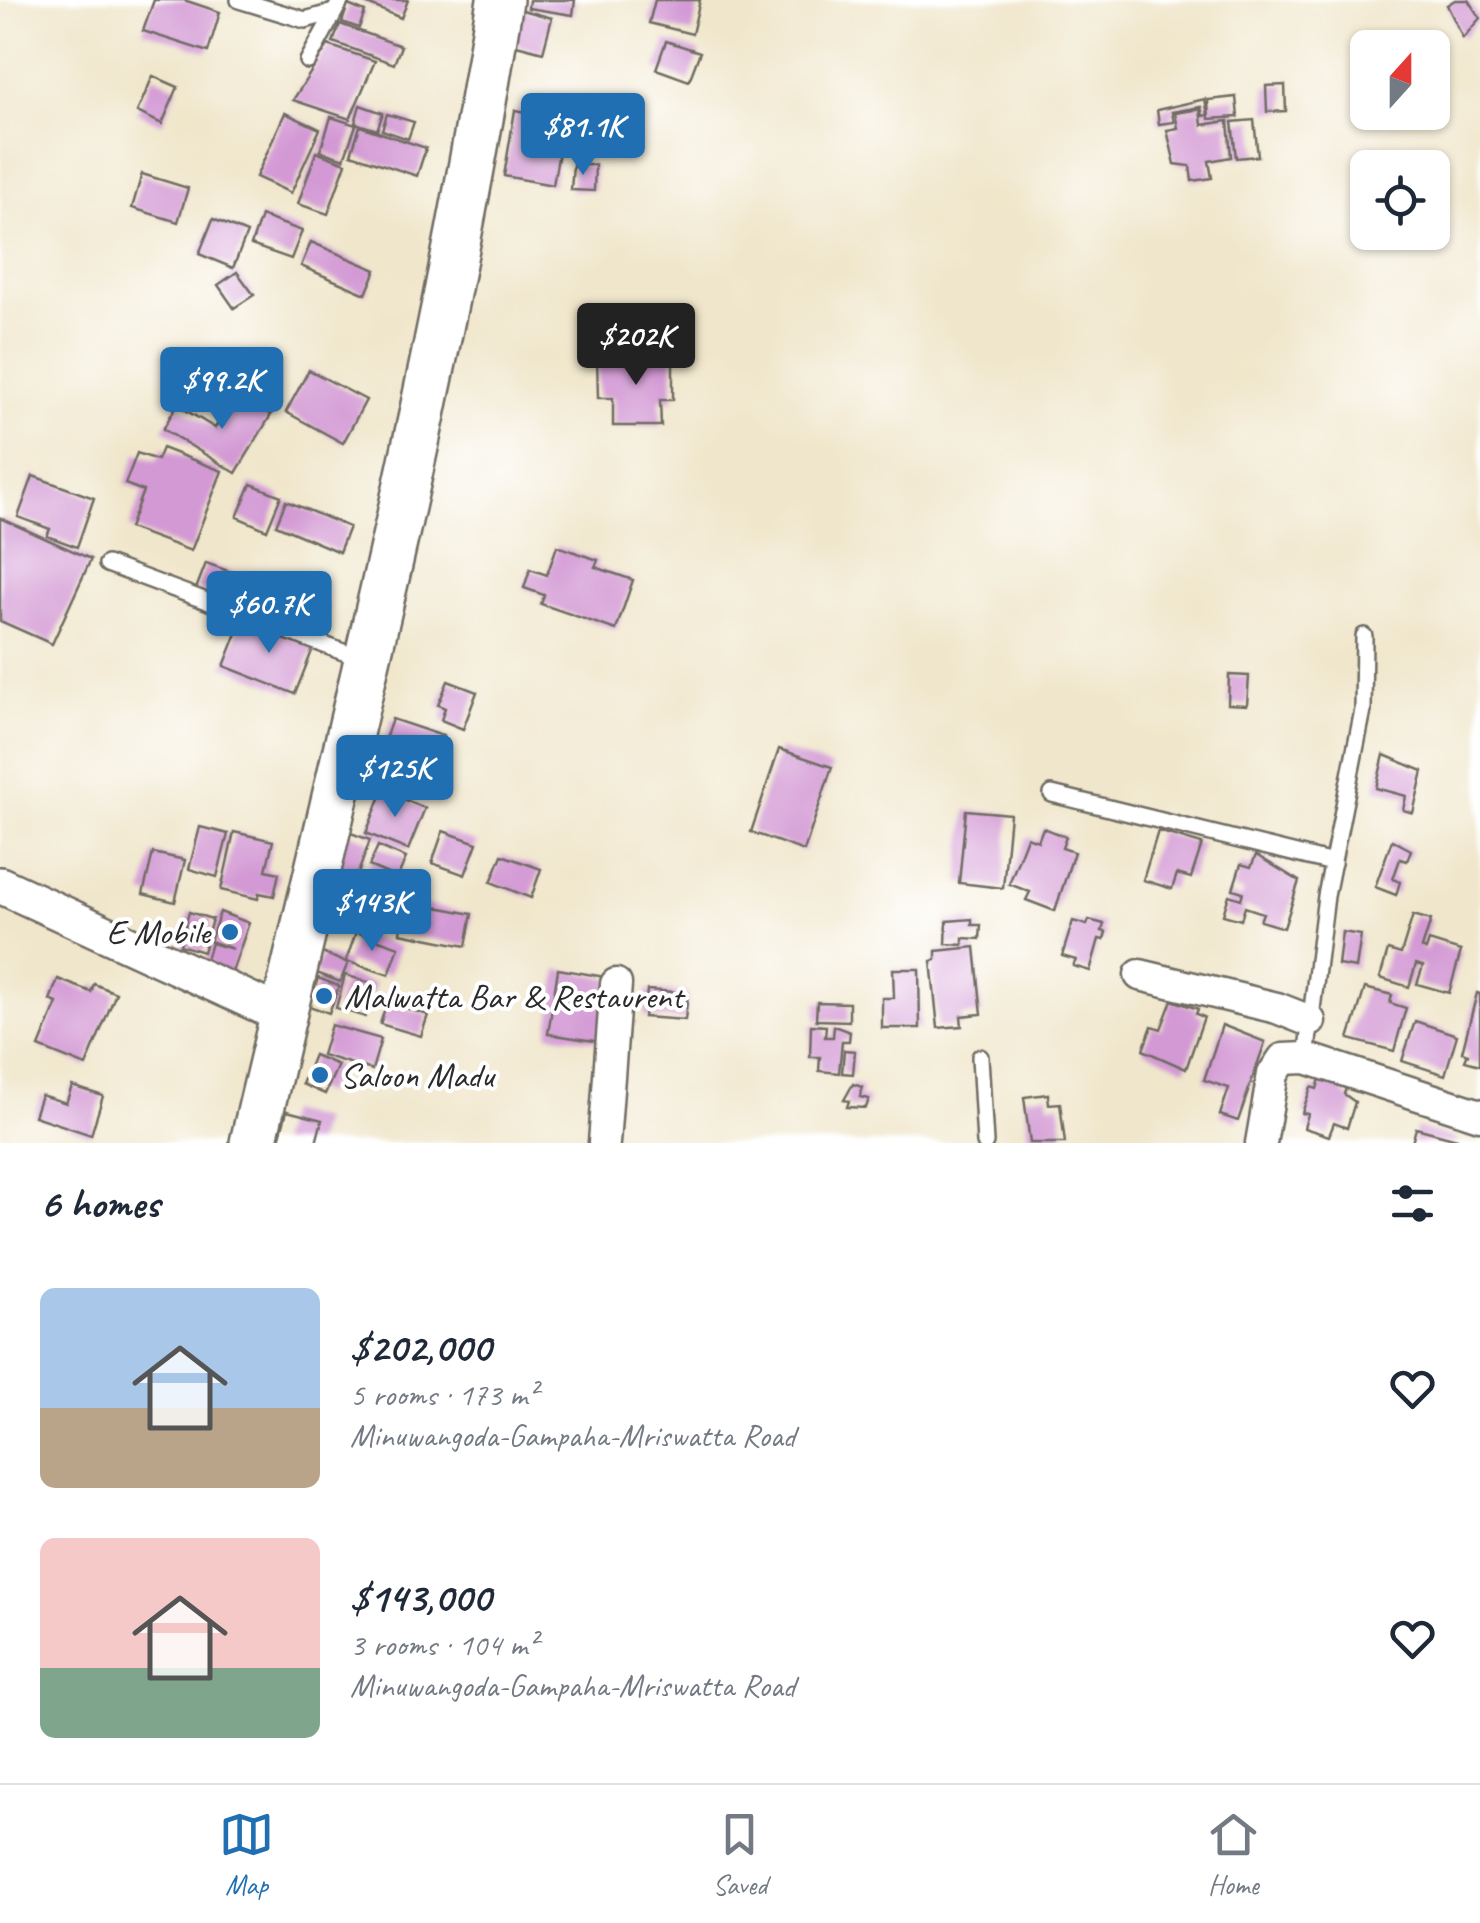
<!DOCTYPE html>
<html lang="en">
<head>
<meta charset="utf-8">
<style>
	:root { --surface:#fff; --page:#f2f2f3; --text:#1f2937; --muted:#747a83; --line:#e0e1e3; --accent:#1f6fb2 }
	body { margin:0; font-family:Caveat,sans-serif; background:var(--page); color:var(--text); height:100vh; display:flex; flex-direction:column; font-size:38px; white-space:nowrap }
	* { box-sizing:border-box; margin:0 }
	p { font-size:32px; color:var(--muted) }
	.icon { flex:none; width:55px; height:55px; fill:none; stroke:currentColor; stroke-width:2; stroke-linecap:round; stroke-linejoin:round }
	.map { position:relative; height:1143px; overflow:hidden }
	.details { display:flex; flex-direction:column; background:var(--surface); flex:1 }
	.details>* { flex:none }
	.needle { width:65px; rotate:21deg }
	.controls { position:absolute; left:1350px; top:30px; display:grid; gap:20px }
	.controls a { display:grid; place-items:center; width:100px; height:100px; border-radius:15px; background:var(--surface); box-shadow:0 2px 8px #0004; font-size:50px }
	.price { position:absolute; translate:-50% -85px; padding:0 22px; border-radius:10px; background:var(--accent); color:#fff; font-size:32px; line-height:65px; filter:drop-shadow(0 2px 5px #0008) }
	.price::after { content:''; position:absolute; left:50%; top:60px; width:30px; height:22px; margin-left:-15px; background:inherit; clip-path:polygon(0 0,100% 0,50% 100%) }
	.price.selected { background:#222; color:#fff }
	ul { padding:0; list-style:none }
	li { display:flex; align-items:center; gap:30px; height:250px; padding:0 40px }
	li span { display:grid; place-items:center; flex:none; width:280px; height:200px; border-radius:15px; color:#555 }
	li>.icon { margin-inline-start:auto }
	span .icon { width:120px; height:120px; fill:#fffc; stroke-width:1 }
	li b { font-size:42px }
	h2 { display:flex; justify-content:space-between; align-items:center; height:120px; padding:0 40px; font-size:42px }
	.dock { display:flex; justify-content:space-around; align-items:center; height:140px; border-top:2px solid var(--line); background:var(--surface); font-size:28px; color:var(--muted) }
	.dock a { display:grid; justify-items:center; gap:5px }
	.dock .selected { color:var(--accent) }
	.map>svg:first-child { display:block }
	.building { fill:#d399d4 }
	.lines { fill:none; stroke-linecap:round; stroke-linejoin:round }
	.service-casing { stroke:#706c63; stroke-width:20 }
	.minor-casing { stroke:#706c63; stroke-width:35 }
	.tertiary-casing { stroke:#706c63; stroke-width:40 }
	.primary-casing { stroke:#706c63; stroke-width:50 }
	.service { stroke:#fff; stroke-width:15 }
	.minor { stroke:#fff; stroke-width:30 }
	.tertiary { stroke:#fff; stroke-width:35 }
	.primary { stroke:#fff; stroke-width:45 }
	.poi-dot { fill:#1f6fb2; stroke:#fff; stroke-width:4 }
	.labels { text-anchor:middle; stroke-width:8; stroke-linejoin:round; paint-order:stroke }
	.poi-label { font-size:35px; fill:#2b2b2b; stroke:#fff; text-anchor:start }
</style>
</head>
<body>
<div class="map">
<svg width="1480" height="1143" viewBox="0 0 1480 1143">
	<rect width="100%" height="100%" fill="#fff"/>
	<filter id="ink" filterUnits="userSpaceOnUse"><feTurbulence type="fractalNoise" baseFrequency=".01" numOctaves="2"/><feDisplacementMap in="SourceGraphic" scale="20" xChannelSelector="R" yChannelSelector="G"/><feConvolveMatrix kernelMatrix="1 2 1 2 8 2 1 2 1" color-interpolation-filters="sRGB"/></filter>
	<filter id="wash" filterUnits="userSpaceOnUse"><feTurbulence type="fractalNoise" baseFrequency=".0048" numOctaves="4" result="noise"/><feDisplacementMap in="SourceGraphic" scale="40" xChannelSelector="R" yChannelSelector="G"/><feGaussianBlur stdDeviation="2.25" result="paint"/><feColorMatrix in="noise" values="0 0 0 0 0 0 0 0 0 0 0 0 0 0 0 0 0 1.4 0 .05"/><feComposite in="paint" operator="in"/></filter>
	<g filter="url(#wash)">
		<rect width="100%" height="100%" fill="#f0e6cb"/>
		<g id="blocks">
			<!-- building -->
			<g class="building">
				<polygon points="154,0 184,0 220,12 208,52 143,31"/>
				<polygon points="358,0 408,0 401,18"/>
				<polygon points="529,0 575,0 573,15 528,8"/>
				<polygon points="655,0 700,0 692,34 649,23"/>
				<polygon points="1455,0 1468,0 1480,18 1463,38 1447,5"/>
				<polygon points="348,5 365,12 359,28 342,22"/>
				<polygon points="519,9 552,18 543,52 509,43"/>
				<polygon points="340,24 401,46 394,64 333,42"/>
				<polygon points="666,41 700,52 689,81 656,69"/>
				<polygon points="328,45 375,61 350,119 293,100"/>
				<polygon points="153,76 178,87 162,124 137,112"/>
				<polygon points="1285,85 1286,111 1267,112 1266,86"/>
				<polygon points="1236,97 1238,117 1209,119 1208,100"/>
				<polygon points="1205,99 1208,115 1203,116 1201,107 1172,112 1174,122 1159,124 1157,110"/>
				<polygon points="360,105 383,113 377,130 355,123"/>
				<polygon points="1200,109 1202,125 1228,121 1231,157 1209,161 1212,178 1192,181 1190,166 1175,164 1167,130 1178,128 1175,113"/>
				<polygon points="515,110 565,119 553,185 504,176"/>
				<polygon points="285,113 320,129 291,193 256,177"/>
				<polygon points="387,114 414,122 408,139 382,130"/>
				<polygon points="331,117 356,125 344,159 320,151"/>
				<polygon points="1254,120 1258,156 1236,158 1232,122"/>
				<polygon points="360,126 426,148 417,176 351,154"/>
				<polygon points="316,152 346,163 328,214 298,204"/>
				<polygon points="573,165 595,165 594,191 571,190"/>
				<polygon points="142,174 188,188 178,222 132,208"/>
				<polygon points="261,216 302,231 291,259 251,245"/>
				<polygon points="213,219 247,233 233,268 199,254"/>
				<polygon points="311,242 376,270 366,294 301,266"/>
				<polygon points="237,272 254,295 234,308 218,285"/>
				<polygon points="597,358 673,358 673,400 660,400 661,426 613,426 613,398 598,398"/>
				<polygon points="309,370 366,400 343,443 286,412"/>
				<polygon points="247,375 276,393 268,406 239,388"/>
				<polygon points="236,394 271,415 236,473 163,429 177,405 215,428"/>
				<polygon points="162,448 222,471 191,551 129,528 143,491 125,484 137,453 157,460"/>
				<polygon points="33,476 94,498 77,547 47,536 50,529 18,517"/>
				<polygon points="251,484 281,496 267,530 237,517"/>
				<polygon points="286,501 349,527 339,552 276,525"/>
				<polygon points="0,518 91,559 52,644 0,621"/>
				<polygon points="557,546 598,560 595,567 633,580 616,630 541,604 544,595 524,588 530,569 547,575"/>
				<polygon points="206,563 328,607 318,634 196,589"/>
				<polygon points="243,618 314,646 295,694 224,666"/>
				<polygon points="1229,675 1249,676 1247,705 1228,704"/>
				<polygon points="448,681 477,692 463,729 441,720 445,708 438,705"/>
				<polygon points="392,719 443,736 429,776 378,759"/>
				<polygon points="779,749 832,767 804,851 751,832"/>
				<polygon points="1384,755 1423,771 1413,813 1403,810 1406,796 1376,788"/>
				<polygon points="383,791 425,808 408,850 366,833"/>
				<polygon points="966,810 1010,814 1003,888 959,883"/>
				<polygon points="200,827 228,834 217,877 189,869"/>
				<polygon points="1043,828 1066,837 1062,848 1074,852 1055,911 1026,900 1030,892 1009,884 1027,837 1038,841"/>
				<polygon points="443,831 477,843 465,875 432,863"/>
				<polygon points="1158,831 1202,844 1191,878 1177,874 1172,889 1143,880"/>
				<polygon points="234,832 273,841 266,870 279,873 274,896 259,893 258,899 221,890"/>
				<polygon points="348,832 370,840 356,879 334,871"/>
				<polygon points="1392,840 1411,850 1407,861 1400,859 1393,879 1400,882 1396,895 1375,887"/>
				<polygon points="378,846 406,858 397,878 369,866"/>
				<polygon points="153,853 185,860 175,902 143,894"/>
				<polygon points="502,855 541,869 531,898 491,882"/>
				<polygon points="1256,855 1299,881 1284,928 1260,921 1263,913 1245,907 1241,920 1223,915 1229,895 1241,899 1243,892 1233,889 1241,864 1251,867"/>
				<polygon points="406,901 472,914 466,946 400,933"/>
				<polygon points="189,912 212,919 203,952 180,945"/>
				<polygon points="220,912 249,923 231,975 204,966 211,943 233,949 210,941"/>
				<polygon points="1413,915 1431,920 1422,948 1426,950 1429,941 1461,951 1449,993 1417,984 1423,966 1416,964 1409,987 1380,978 1388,950 1401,954"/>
				<polygon points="972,919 972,925 981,925 980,939 963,938 963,945 946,944 947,921"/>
				<polygon points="1089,920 1104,924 1102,931 1106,932 1104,940 1099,939 1090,971 1073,966 1076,960 1062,956 1073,921 1087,925"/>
				<polygon points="356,932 399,947 389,975 346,961"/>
				<polygon points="1342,932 1361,935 1356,968 1338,965"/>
				<polygon points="975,947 982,1014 961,1016 962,1026 938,1028 931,961 936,960 936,951"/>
				<polygon points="322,953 348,963 340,982 314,972"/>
				<polygon points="558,969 611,978 601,1042 548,1034"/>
				<polygon points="893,969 919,969 920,1028 882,1028 882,998 894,998"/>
				<polygon points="345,975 375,984 365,1017 336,1008"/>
				<polygon points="318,978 339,986 329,1013 309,1006"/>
				<polygon points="58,979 91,992 94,984 116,993 86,1066 39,1047 57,1003 50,1000"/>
				<polygon points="1365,988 1392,995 1390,1003 1406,1008 1394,1051 1349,1039"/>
				<polygon points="647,990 688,993 685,1020 644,1017"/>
				<polygon points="1477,993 1480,994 1480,1065 1465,1061 1468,1054 1462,1052"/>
				<polygon points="1172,1000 1198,1009 1196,1014 1204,1017 1186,1069 1143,1050 1152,1026 1161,1029"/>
				<polygon points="387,1002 428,1015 421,1036 380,1024"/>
				<polygon points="817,1002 849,1003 849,1021 816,1020"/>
				<polygon points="1415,1021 1457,1035 1445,1075 1402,1061"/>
				<polygon points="331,1025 381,1039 372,1070 322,1055"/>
				<polygon points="811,1025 826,1026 825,1037 833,1037 834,1026 850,1032 849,1041 842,1041 839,1073 819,1071 820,1057 810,1057"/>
				<polygon points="1222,1025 1265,1042 1238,1121 1220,1115 1229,1088 1204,1080"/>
				<polygon points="844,1050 855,1051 853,1074 842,1073"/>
				<polygon points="314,1055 338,1065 325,1094 302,1084"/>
				<polygon points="1320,1079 1346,1088 1344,1094 1355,1102 1347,1128 1334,1123 1329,1136 1304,1128 1308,1114 1302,1113 1311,1087 1317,1089"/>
				<polygon points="853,1084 862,1087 860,1097 869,1099 866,1108 847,1107 849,1101 844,1100"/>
				<polygon points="72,1086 103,1096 91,1135 34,1116 41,1095 66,1103"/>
				<polygon points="1048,1094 1049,1104 1060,1103 1065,1143 1030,1143 1024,1097"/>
				<polygon points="287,1111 322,1120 316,1143 278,1143"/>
				<polygon points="1416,1128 1457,1139 1456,1143 1412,1143"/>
			</g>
		</g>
	</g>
	<g filter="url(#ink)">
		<use href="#blocks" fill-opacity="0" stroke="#706c63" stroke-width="2.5"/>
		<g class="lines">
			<!-- service casing -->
			<g class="service-casing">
				<g id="service">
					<polyline points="239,0 305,20 334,12"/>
					<polyline points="308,61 341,0"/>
					<polyline points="107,564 362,659"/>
					<polyline points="1052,794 1333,863"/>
					<polyline points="980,1057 985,1143"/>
					<polyline points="1306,1058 1326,896 1363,710 1364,636"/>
				</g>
			</g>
			<!-- minor casing -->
			<g class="minor-casing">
				<g id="minor">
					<polyline points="1140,975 1277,1008 1310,1021"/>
					<polyline points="604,1143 616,984"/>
					<polyline points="1261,1143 1273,1074 1283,1059 1306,1058 1480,1115"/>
				</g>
			</g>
			<!-- tertiary casing -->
			<g class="tertiary-casing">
				<polyline id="tertiary" points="0,885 282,1015"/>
			</g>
			<!-- primary casing -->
			<g class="primary-casing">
				<path id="primary" d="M253 1143C342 764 439 385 500 0"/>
			</g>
			<!-- service -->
			<use href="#service" class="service"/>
			<!-- minor -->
			<use href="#minor" class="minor"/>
			<!-- tertiary -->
			<use href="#tertiary" class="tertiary"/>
			<!-- primary -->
			<use href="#primary" class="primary"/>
		</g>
	</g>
	<!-- markers -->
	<g class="poi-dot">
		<circle cx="230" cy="932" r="10"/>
		<circle cx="324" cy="996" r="10"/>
		<circle cx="320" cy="1075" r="10"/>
	</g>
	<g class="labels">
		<!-- poi labels -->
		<g class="poi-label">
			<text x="210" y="944" text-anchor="end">E Mobile</text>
			<text x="344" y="1008">Malwatta Bar &amp; Restaurent</text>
			<text x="340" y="1087">Saloon Madu</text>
		</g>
	</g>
</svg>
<div class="controls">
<a><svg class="needle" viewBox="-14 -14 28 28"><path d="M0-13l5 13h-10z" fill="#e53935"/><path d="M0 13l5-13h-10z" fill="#747a83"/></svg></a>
<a><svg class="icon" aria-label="locate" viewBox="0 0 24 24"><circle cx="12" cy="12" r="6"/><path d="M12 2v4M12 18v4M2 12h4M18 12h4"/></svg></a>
</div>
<b class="price" style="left:583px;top:178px">$81.1K</b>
<b class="price selected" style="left:636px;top:388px">$202K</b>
<b class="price" style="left:222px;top:432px">$99.2K</b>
<b class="price" style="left:269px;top:656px">$60.7K</b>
<b class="price" style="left:395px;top:820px">$125K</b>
<b class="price" style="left:372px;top:954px">$143K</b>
</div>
<section class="details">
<h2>6 homes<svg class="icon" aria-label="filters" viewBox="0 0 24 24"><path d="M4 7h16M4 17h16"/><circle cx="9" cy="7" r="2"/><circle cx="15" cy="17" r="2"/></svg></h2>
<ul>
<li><span style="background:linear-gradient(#a9c7e8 60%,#b9a48a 0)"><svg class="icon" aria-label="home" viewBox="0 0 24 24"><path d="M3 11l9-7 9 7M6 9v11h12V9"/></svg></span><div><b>$202,000</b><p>5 rooms · 173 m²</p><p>Minuwangoda-Gampaha-Mriswatta Road</p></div><svg class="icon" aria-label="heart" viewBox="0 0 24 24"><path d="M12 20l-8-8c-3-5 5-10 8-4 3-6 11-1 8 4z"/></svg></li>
<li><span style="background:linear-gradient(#f6c9c9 65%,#7fa58c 0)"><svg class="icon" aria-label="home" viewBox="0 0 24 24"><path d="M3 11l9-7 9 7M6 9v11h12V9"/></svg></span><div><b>$143,000</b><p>3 rooms · 104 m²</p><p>Minuwangoda-Gampaha-Mriswatta Road</p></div><svg class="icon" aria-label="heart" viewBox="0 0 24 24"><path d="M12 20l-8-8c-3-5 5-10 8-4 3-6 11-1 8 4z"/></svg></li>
</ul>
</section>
<nav class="dock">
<a class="selected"><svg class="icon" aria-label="map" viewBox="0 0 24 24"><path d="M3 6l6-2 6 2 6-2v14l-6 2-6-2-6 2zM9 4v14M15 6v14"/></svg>Map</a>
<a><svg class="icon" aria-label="saved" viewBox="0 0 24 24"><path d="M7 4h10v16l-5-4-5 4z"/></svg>Saved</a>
<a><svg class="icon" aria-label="home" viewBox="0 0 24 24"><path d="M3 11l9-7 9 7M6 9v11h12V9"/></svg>Home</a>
</nav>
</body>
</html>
